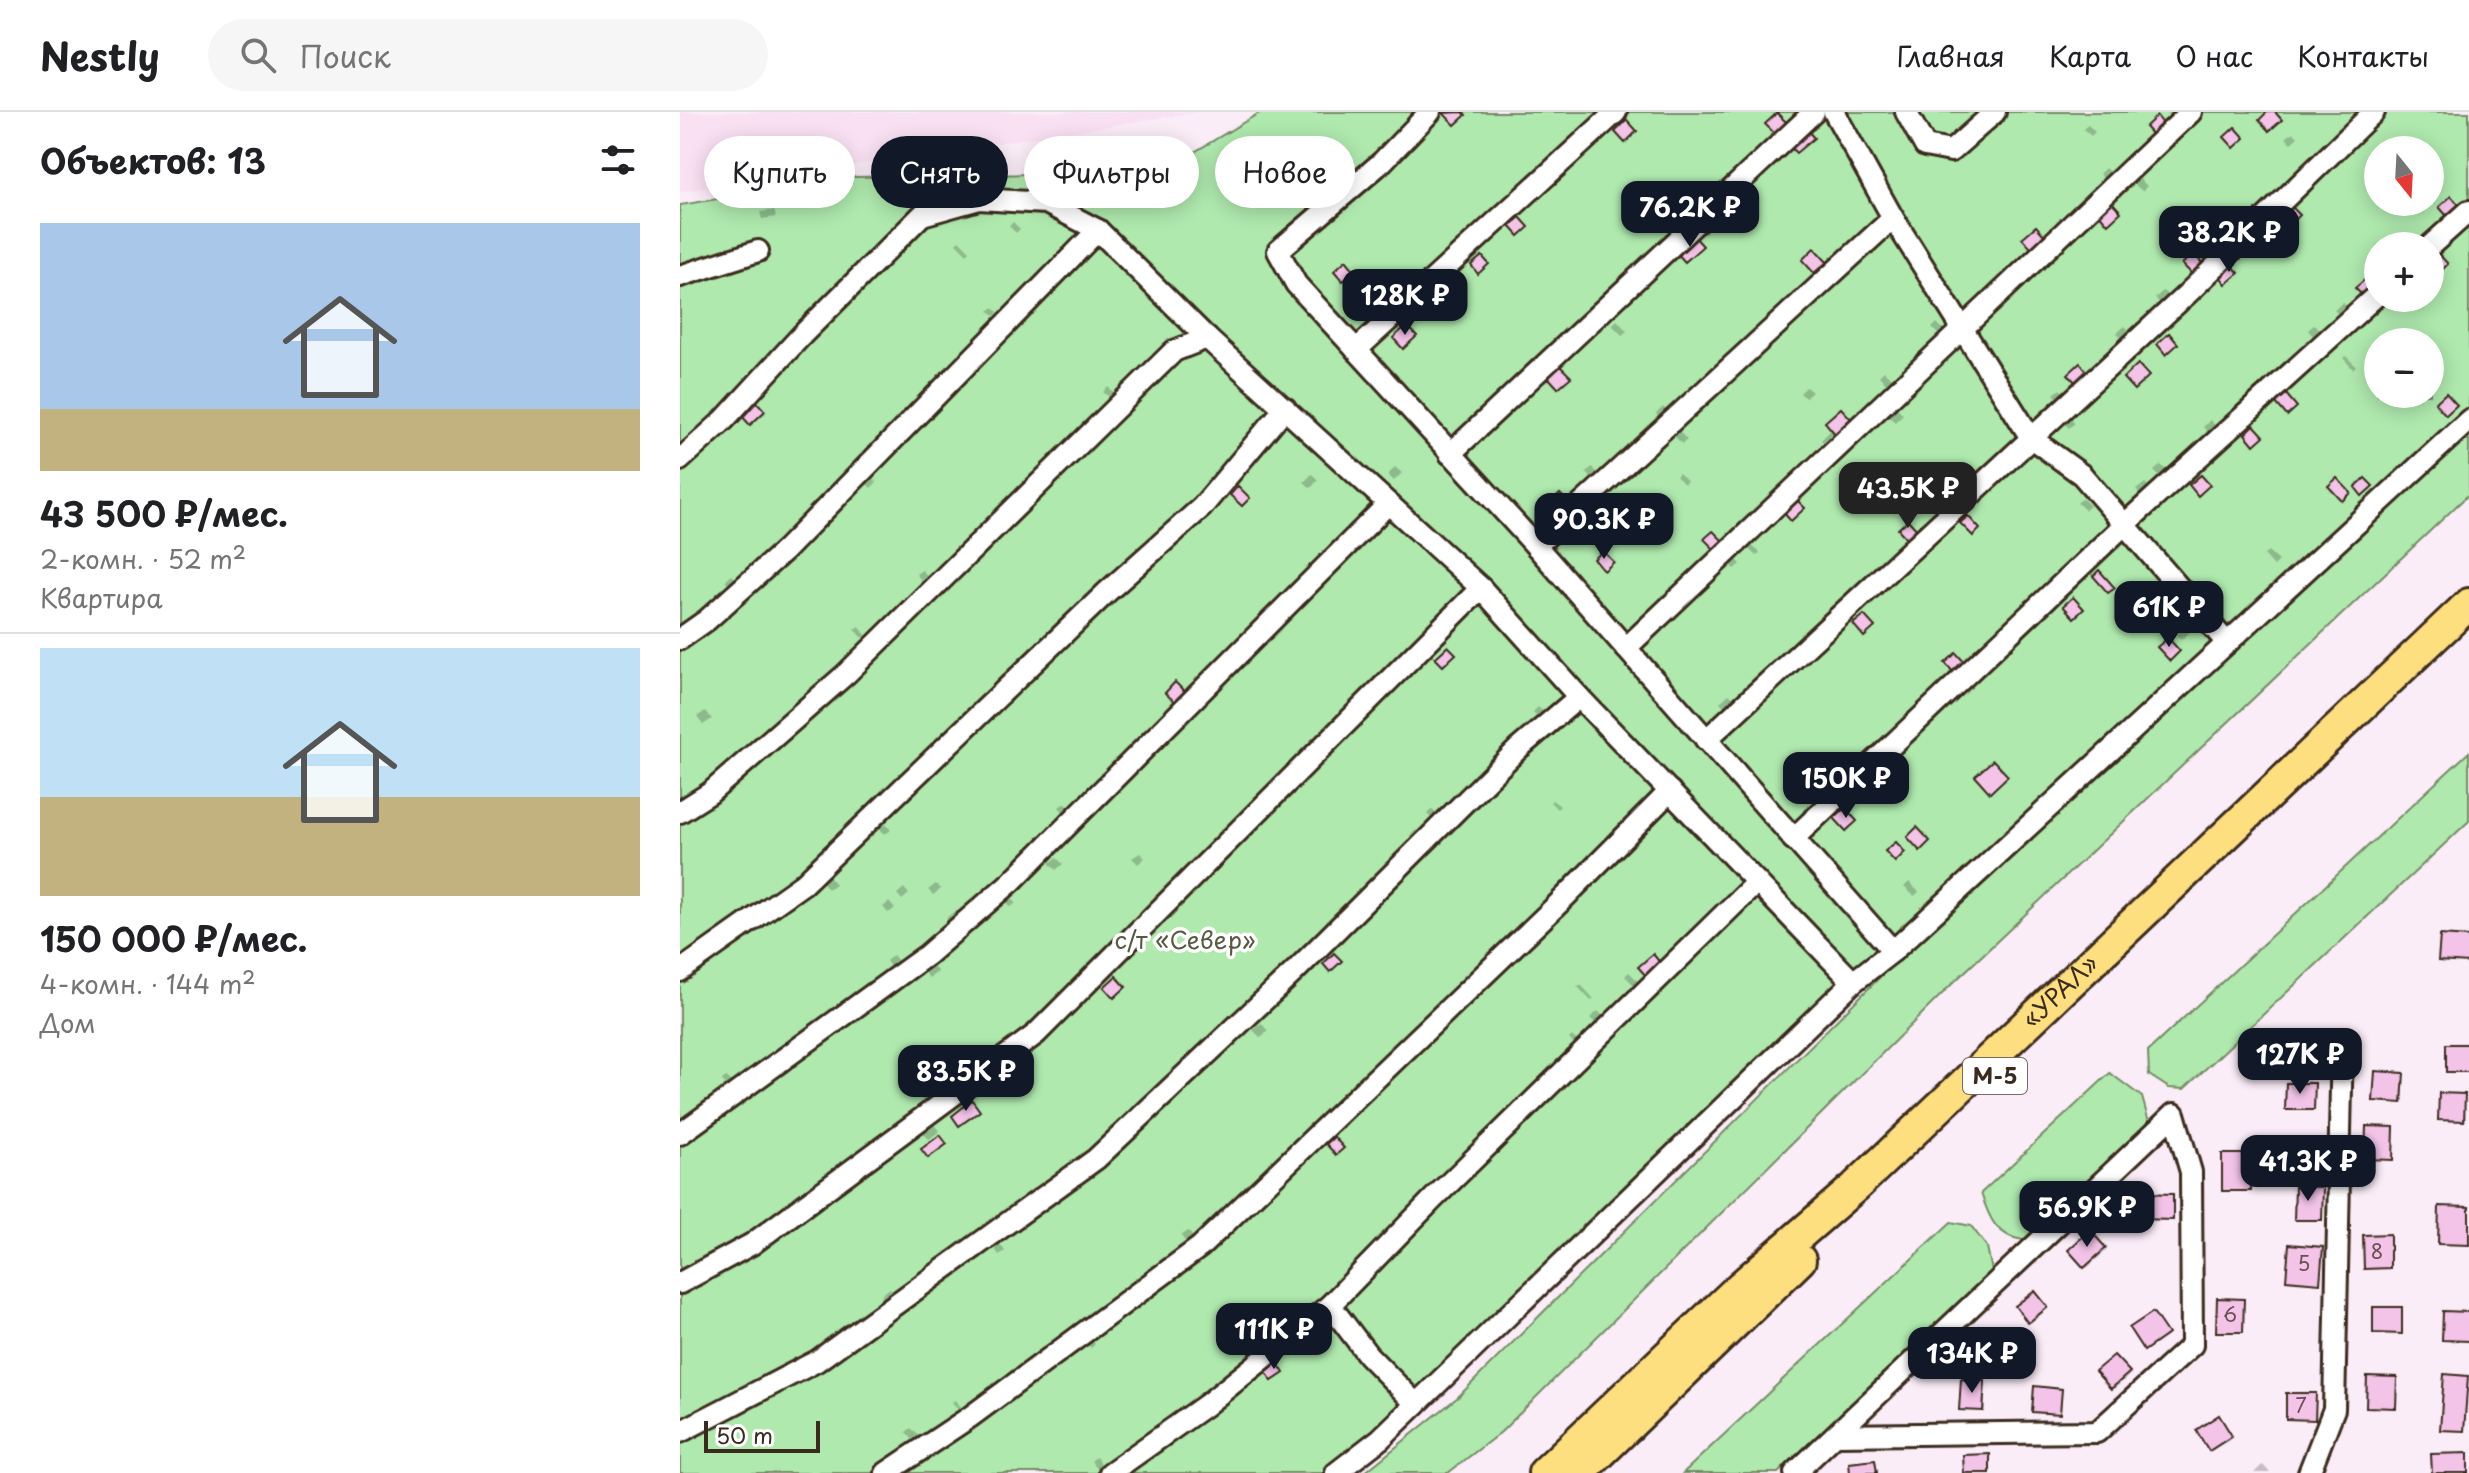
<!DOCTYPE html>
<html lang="ru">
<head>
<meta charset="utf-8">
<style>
	:root { --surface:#fff; --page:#f6f6f6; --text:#202124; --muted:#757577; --line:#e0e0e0; --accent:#111827 }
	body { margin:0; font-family:"Playpen Sans",sans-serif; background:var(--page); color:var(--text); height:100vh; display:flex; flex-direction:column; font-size:30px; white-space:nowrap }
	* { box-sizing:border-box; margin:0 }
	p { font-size:26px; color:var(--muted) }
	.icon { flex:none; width:44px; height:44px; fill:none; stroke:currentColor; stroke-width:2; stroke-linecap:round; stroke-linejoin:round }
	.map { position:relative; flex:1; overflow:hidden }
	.side { display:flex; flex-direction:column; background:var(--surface); width:680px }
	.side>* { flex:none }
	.banner { position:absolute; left:24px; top:24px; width:760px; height:72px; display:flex; gap:16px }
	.needle { width:52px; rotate:162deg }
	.tools { position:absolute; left:1684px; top:24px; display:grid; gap:16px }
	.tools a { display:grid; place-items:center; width:80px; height:80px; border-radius:50%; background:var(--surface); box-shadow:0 4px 20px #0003; font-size:40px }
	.scale { position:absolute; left:24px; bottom:20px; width:116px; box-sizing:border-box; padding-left:8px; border:4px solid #3b2a1e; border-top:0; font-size:22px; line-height:28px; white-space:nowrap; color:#3b2a1e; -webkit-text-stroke:6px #fff; paint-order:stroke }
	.price { position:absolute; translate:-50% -68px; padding:0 18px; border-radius:16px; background:var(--accent); color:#fff; font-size:26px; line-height:52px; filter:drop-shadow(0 2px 4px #0008) }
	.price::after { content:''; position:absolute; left:50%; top:48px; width:24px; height:18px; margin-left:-12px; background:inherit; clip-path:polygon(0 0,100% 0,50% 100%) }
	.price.active { background:#222; color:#fff }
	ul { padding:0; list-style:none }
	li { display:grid; align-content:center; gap:16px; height:424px; padding:0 40px }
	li+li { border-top:2px solid var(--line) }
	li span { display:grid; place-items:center; height:248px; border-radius:0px; color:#555 }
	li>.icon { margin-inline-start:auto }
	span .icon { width:144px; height:144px; fill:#fffc; stroke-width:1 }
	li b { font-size:34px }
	h2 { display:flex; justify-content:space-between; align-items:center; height:96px; padding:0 40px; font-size:34px }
	.pill { padding:0 28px; border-radius:36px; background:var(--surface); box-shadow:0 4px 20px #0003; font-size:28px; line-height:72px }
	.pill.active { background:var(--accent); color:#fff }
	header { display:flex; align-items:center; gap:48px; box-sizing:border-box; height:112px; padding:0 40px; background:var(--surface); border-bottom:2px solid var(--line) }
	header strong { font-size:38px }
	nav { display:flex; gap:44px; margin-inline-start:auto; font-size:28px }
	.search { width:560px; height:72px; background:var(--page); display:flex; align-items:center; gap:20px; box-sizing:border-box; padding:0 28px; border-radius:44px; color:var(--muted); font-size:30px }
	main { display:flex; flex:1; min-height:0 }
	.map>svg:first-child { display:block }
	.built { fill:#f9e1f3 }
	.green { fill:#afe9ae; stroke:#758a66; stroke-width:2; fill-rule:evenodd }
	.shadow { fill:#0003 }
	.building { fill:#f3c4e8; stroke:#3b2a1e; stroke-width:2 }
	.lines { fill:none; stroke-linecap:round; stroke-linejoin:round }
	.minor-casing { stroke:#3b2a1e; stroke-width:26 }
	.highway-casing { stroke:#3b2a1e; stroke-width:36 }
	.minor { stroke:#fff; stroke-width:20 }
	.highway { stroke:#fddf80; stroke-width:30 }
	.labels { text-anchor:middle; stroke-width:7; stroke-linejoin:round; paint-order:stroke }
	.number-label { font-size:20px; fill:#695050 }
	.shield { fill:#fff; stroke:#766a62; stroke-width:2 }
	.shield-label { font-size:22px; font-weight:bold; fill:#3b2a1e }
	.park-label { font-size:24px; fill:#585a42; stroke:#fff }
	.street-label { font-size:24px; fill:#3b2a1e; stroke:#fff }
</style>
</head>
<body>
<header>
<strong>Nestly</strong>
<div class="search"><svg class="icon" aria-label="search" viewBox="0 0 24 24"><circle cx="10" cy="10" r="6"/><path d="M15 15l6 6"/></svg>Поиск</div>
<nav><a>Главная</a><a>Карта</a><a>О нас</a><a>Контакты</a></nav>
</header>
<main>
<section class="side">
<h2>Объектов: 13<svg class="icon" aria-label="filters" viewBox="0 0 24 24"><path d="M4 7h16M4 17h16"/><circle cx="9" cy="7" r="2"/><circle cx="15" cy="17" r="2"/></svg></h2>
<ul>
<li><span style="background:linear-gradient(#a9c7e8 75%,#c2b280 0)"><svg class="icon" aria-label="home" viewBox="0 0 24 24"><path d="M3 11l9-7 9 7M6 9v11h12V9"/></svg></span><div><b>43 500 ₽/мес.</b><p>2-комн. · 52 m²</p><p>Квартира</p></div></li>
<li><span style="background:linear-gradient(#bfe0f5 60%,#c2b280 0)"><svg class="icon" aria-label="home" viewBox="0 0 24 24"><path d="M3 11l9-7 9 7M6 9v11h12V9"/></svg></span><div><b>150 000 ₽/мес.</b><p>4-комн. · 144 m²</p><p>Дом</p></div></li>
</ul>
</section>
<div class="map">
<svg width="1789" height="1361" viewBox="0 0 1789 1361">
	<rect width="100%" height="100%" fill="#fbedf8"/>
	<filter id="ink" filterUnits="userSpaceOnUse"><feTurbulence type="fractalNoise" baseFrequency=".0125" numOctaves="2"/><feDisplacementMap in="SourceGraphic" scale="16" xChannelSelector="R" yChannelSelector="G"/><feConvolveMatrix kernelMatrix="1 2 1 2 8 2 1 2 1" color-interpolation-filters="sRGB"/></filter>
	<g filter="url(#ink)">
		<!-- built -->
		<polygon class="built" points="0,0 519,0 0,80"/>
		<!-- green -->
		<g class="green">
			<path d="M581 0H1789V317L1210 851 707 1331 668 1361H0V93L173 65 481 60ZM1698 38H1750V90H1698ZM1698 134H1750V186H1698ZM1698 230H1750V282H1698Z"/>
			<polygon points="1789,323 1789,382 1273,871 821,1320 768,1361 684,1361 778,1285 1206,859"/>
			<polygon points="1789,640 1789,709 1504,977 1489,976 1469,963 1468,939"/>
			<path d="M1430 961 1462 985 1469 1010 1343 1128C1316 1124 1309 1106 1301 1081Z"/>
			<polygon points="1271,1110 1291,1114 1307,1135 1312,1159 1098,1361 1003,1361"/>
		</g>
		<!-- shadow -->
		<g class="shadow">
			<polygon points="1408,13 1415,20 1411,24 1403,17"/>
			<polygon points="1613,20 1618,25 1611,31 1606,26"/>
			<polygon points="1425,56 1433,63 1426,69 1419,62"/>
			<polygon points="1460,67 1467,74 1462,79 1454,72"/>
			<polygon points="1067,76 1074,84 1067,90 1058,81"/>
			<polygon points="94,98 96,105 82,107 80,100"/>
			<polygon points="333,110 340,117 336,121 329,114"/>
			<polygon points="279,128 290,139 287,142 276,131"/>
			<polygon points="1483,179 1491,186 1481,193 1475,186"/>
			<polygon points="1663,190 1672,200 1662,206 1654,198"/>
			<polygon points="313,195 318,200 315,204 309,199"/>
			<polygon points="937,208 947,219 942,223 932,213"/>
			<polygon points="1257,211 1265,219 1260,224 1252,216"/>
			<polygon points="1634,213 1645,224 1637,229 1628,218"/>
			<polygon points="1445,214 1454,223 1444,228 1437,221"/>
			<polygon points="1666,244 1676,254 1673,257 1663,246"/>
			<polygon points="1204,259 1212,267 1207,272 1199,264"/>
			<polygon points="428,275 434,281 429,285 423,280"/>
			<polygon points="1126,275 1132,280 1125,286 1120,281"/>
			<polygon points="1380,277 1388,285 1381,290 1374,282"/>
			<polygon points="78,292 86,301 73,312 64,303"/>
			<polygon points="983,295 990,302 981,308 976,302"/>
			<polygon points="1216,295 1223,302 1215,310 1208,303"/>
			<polygon points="1389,304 1395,311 1389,316 1383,310"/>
			<polygon points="1530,308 1540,319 1531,324 1523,315"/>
			<polygon points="1173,310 1147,333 1141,328 1153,316"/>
			<polygon points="997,317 1007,328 1002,332 990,320"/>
			<polygon points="1481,353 1492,364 1483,369 1474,359"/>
			<polygon points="715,355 722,361 714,369 708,363"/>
			<polygon points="912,355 920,364 913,368 906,361"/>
			<polygon points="999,361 1007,369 1004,372 996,364"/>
			<polygon points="632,362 638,368 631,376 624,370"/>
			<polygon points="190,364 197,370 191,376 183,368"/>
			<polygon points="1465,371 1474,379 1463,386 1456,378"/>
			<polygon points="1402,386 1410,394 1405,398 1397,391"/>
			<polygon points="1071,433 1080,441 1076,444 1068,436"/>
			<polygon points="1588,439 1599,449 1594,454 1584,443"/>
			<polygon points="1054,445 1061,452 1055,457 1047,449"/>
			<polygon points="242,458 247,464 241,468 236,462"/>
			<polygon points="52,463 60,471 52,476 45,469"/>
			<polygon points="1508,512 1513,517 1501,528 1496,523"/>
			<polygon points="179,514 186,523 182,526 175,518"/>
			<polygon points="1049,582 1058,590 1047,597 1040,590"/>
			<polygon points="858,595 868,604 861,608 853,600"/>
			<polygon points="25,599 32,607 23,613 17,605"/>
			<polygon points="1143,674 1151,682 1141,689 1134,681"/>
			<polygon points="872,688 880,694 877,697 870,690"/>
			<polygon points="385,690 393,699 386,703 379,695"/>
			<polygon points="752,697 760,706 754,709 747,702"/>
			<polygon points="205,711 211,718 205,722 199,716"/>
			<polygon points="736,718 742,724 734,728 729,724"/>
			<polygon points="460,741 465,746 458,752 452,746"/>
			<polygon points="377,746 383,752 376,758 369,751"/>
			<polygon points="148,763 155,772 148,777 141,768"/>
			<polygon points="1229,770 1239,780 1234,784 1224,775"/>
			<polygon points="256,772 261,777 253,783 248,778"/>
			<polygon points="224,776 229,782 222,788 217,782"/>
			<polygon points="330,783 336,791 331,795 323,786"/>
			<polygon points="209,790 215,797 208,801 203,795"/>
			<polygon points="276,798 281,803 271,811 266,806"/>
			<polygon points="213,843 221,853 212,857 206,849"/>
			<polygon points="251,852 258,860 249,866 243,859"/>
			<polygon points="949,860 958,869 954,873 945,864"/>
			<polygon points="901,873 914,887 911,889 897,874"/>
			<polygon points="918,899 929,910 920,916 910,906"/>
			<polygon points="581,911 588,919 581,926 573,918"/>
			<polygon points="892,924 903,935 898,937 889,927"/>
			<polygon points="1724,963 1724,991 1695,988"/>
			<polygon points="46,965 48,966 54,974 48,976 42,968"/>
			<polygon points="249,981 257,991 247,996 241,987"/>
			<polygon points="1785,984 1786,1009 1762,1008"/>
			<polygon points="294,992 300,1000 281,1013 274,1004"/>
			<polygon points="254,1013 260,1019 249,1027 243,1021"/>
			<polygon points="1714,1017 1714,1048 1687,1046"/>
			<polygon points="1571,1044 1572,1079 1545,1079"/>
			<polygon points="1642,1077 1643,1108 1617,1107"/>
			<polygon points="508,1119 516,1129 507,1132 501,1124"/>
			<polygon points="1412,1122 1427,1138 1407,1156 1391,1138"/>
			<polygon points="1709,1124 1711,1156 1687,1156"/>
			<polygon points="319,1131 325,1139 319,1143 313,1134"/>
			<polygon points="1642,1137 1641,1171 1608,1167"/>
			<polygon points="210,1176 218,1185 207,1191 201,1183"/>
			<polygon points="1357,1182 1368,1197 1351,1211 1349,1210"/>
			<polygon points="1563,1189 1564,1220 1540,1220"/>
			<polygon points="1475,1204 1488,1224 1467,1238 1465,1237"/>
			<polygon points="411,1227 415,1232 411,1236 404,1230"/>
			<polygon points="1436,1246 1451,1262 1434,1277 1432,1276"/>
			<polygon points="1787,1266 1785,1319 1764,1318"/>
			<polygon points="1305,1271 1305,1298 1283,1297"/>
			<polygon points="275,1288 282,1296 278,1298 272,1290"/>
			<polygon points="1541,1306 1553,1326 1533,1338 1531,1337"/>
			<polygon points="231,1316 240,1325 234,1329 226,1320"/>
			<polygon points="416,1345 424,1356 419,1359 411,1349"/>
			<polygon points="1582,1353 1584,1354 1590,1361 1574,1361"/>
		</g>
		<!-- building -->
		<g class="building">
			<polygon points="783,0 786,3 775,13 763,1"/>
			<polygon points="1587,0 1595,0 1602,8 1589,19 1579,8"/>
			<polygon points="1097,1 1108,12 1096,23 1085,12"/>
			<polygon points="1477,4 1485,14 1473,24 1465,15"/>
			<polygon points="947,8 957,19 945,31 935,20"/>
			<polygon points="1555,15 1565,26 1554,36 1544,25"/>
			<polygon points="1127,18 1134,26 1116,41 1109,34"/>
			<polygon points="1771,84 1780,94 1768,105 1759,95"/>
			<polygon points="1431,89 1441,100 1428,112 1418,100"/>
			<polygon points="1612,95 1620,103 1610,113 1602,104"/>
			<polygon points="840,105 849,115 839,124 830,114"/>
			<polygon points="1356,114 1365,124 1351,136 1342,126"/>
			<polygon points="1546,114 1557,126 1543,138 1533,126"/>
			<polygon points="1014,124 1023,134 1005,150 996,140"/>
			<polygon points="1585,124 1593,132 1582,142 1574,134"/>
			<polygon points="1134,136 1147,150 1134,161 1122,148"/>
			<polygon points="1756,139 1768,152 1758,162 1750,153 1750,144"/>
			<polygon points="1514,142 1523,152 1512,162 1502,152"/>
			<polygon points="802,144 809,152 798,162 791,153"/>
			<polygon points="666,148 675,159 663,169 654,159"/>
			<polygon points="1551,152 1559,161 1546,172 1539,163"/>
			<polygon points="1689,164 1698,173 1684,185 1675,176"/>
			<polygon points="727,213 737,224 723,237 713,226"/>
			<polygon points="1489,221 1498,232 1486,243 1477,232"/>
			<polygon points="1400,251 1407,260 1395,270 1388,262"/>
			<polygon points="1458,252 1469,264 1454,278 1443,266"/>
			<polygon points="879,253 891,265 878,276 867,264"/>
			<polygon points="1766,281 1777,293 1766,303 1755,291"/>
			<polygon points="1606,282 1617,295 1607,304 1596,291"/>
			<polygon points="76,289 85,299 70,313 61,303"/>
			<polygon points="1161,296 1172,308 1156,323 1145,310"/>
			<polygon points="1574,313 1584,324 1574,333 1565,322"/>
			<polygon points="1521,363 1530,373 1518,384 1509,373"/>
			<polygon points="1657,366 1671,381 1662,389 1648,374"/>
			<polygon points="1685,366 1693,374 1682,384 1675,375"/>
			<polygon points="558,374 570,386 562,394 550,383"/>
			<polygon points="880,382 890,392 878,402 869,392"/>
			<polygon points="1116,387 1125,396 1111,409 1102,399"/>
			<polygon points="1288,404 1300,417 1293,424 1280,411"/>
			<polygon points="1228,408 1239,420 1229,429 1218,417"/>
			<polygon points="1033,419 1043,429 1034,437 1024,427"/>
			<polygon points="923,439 934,450 924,459 914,447"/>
			<polygon points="1419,458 1435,476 1428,481 1413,464"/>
			<polygon points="1393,485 1404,497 1394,506 1383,494"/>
			<polygon points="1184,503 1195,515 1184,525 1173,512"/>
			<polygon points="1488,526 1500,539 1490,549 1477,535"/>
			<polygon points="768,534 776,542 763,554 755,546"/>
			<polygon points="1276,541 1287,553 1276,563 1265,551"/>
			<polygon points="495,570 505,580 495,590 485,581"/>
			<polygon points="1313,648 1328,664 1310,681 1295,664"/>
			<polygon points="1165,696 1177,709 1166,719 1154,706"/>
			<polygon points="1237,715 1250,729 1240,739 1227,725"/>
			<polygon points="1216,730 1225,740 1215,750 1205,739"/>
			<polygon points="1760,823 1789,825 1789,851 1758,849"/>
			<polygon points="654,841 662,849 650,860 643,852"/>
			<polygon points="973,842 982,853 968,866 958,855"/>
			<polygon points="436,864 446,875 434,886 424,875"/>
			<rect x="1766" y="932" width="23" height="28"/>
			<polygon points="1695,959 1724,961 1722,991 1693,989"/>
			<polygon points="1606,971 1635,971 1634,998 1605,998"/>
			<polygon points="1759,981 1785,982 1784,1009 1758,1008"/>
			<polygon points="292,988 300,999 279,1014 272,1004"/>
			<polygon points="1686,1014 1714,1015 1713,1048 1685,1047"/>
			<polygon points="260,1023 267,1032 248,1046 241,1037"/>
			<polygon points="654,1025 664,1036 656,1043 646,1032"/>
			<rect x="1542" y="1042" width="29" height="37"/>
			<polygon points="1615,1074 1643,1075 1642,1108 1614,1108"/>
			<polygon points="1460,1081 1493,1082 1493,1108 1459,1107"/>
			<polygon points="1759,1094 1789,1095 1789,1133 1758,1132"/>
			<polygon points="1410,1118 1426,1136 1404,1156 1388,1138"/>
			<polygon points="1710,1122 1710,1156 1684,1157 1683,1123"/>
			<polygon points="1609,1132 1643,1135 1640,1171 1606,1168"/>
			<polygon points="1355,1179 1368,1195 1348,1211 1335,1194"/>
			<polygon points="1537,1186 1564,1187 1563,1220 1536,1220"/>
			<polygon points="1693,1195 1722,1195 1722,1222 1693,1221"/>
			<polygon points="1763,1199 1789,1200 1789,1229 1762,1228"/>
			<polygon points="1473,1200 1488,1222 1464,1239 1449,1216"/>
			<polygon points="1434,1243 1450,1260 1431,1277 1415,1259"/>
			<polygon points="596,1249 604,1261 592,1269 584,1257"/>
			<polygon points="1764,1262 1788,1264 1784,1319 1760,1318"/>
			<polygon points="1687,1264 1717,1265 1716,1296 1686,1295"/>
			<polygon points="1281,1267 1305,1269 1303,1299 1279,1298"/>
			<polygon points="1354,1274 1382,1277 1380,1302 1352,1300"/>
			<polygon points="1606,1281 1636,1281 1635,1308 1606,1307"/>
			<polygon points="1539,1303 1552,1324 1529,1339 1516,1318"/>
			<polygon points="1788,1341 1788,1361 1752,1361 1751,1342"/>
			<polygon points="1310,1342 1310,1361 1284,1361 1283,1343"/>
			<polygon points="1195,1348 1197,1361 1170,1361 1169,1351"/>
		</g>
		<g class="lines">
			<!-- minor casing -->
			<g class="minor-casing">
				<g id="minor">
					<polyline points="750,0 702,50 598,139 616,172 856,434 1213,839"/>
					<polyline points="1154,0 1213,106 1351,326 1402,363 1547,531"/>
					<polyline points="1226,0 1245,34 1271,39 1315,0"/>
					<polyline points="1750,134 1789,99"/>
					<polyline points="0,164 78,139"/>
					<polyline points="676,238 936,0"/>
					<polyline points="770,342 1134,0"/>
					<polyline points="0,348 44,308 122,223 242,103 299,87 366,91 418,118 527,226 801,476 899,585 1173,870"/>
					<polyline points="856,434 1213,106"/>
					<polyline points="0,527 27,508 105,438 418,118"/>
					<polyline points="946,536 1511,0"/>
					<polyline points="1026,628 1507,182 1694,0"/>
					<polyline points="0,700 30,681 166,562 494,239 527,226"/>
					<polyline points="1113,727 1444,413 1698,182"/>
					<polyline points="0,859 123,772 427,480 522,395 605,296"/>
					<polyline points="0,1022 247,843 331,770 708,392"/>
					<polyline points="0,1171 72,1132 356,922 801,476"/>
					<polyline points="650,1193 688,1243 736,1292"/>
					<polyline points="0,1320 137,1249 416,1047 614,860 838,637 899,585"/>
					<polyline points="206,1361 290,1305 520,1135 879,791 990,679"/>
					<polyline points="430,1361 526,1293 650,1193 753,1087 1077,770"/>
					<polyline points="656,1361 700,1327 1173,870 1213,839 1789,308"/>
					<path d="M1115 1361C1241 1241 1367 1121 1494 1002L1511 1060 1512 1233 1417 1320 1155 1323"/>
					<polyline points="1629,1361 1654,1297 1662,928"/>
				</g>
			</g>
			<!-- highway casing -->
			<g class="highway-casing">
				<g id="highway">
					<path id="s1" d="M864 1361 1061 1174 1175 1075 1789 492"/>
					<polyline points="900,1361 1120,1148"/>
				</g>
			</g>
			<!-- minor -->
			<use href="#minor" class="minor"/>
			<!-- highway -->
			<use href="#highway" class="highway"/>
		</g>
	</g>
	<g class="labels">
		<!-- number labels -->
		<g class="number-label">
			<text x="1697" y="1147">8</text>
			<text x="1624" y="1159">5</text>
			<text x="1550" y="1210">6</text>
			<text x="1621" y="1301">7</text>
		</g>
		<!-- shield labels -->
		<rect class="shield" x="1283" y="946" width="64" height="36" rx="6"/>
		<g class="shield-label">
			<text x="1315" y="972">М-5</text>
		</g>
		<!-- park labels -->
		<g class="park-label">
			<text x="505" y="837">с/т «Север»</text>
		</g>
		<!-- street labels -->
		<g class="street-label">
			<text dy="8" stroke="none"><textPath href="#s1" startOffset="706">«УРАЛ»</textPath></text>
		</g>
	</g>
</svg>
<div class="tools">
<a><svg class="needle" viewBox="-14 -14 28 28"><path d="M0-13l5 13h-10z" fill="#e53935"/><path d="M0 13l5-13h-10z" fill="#757577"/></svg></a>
<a>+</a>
<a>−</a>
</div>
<div class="scale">50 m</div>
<b class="price" style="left:1010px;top:137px">76.2K ₽</b>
<b class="price" style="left:1549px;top:162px">38.2K ₽</b>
<b class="price" style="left:725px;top:225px">128K ₽</b>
<b class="price active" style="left:1228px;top:418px">43.5K ₽</b>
<b class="price" style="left:924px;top:449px">90.3K ₽</b>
<b class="price" style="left:1489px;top:537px">61K ₽</b>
<b class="price" style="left:1166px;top:708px">150K ₽</b>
<b class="price" style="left:1620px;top:984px">127K ₽</b>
<b class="price" style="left:286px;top:1001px">83.5K ₽</b>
<b class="price" style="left:1628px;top:1091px">41.3K ₽</b>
<b class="price" style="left:1407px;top:1137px">56.9K ₽</b>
<b class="price" style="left:594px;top:1259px">111K ₽</b>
<b class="price" style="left:1292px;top:1283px">134K ₽</b>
<div class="banner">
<a class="pill">Купить</a>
<a class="pill active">Снять</a>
<a class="pill">Фильтры</a>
<a class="pill">Новое</a>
</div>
</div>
</main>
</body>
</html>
